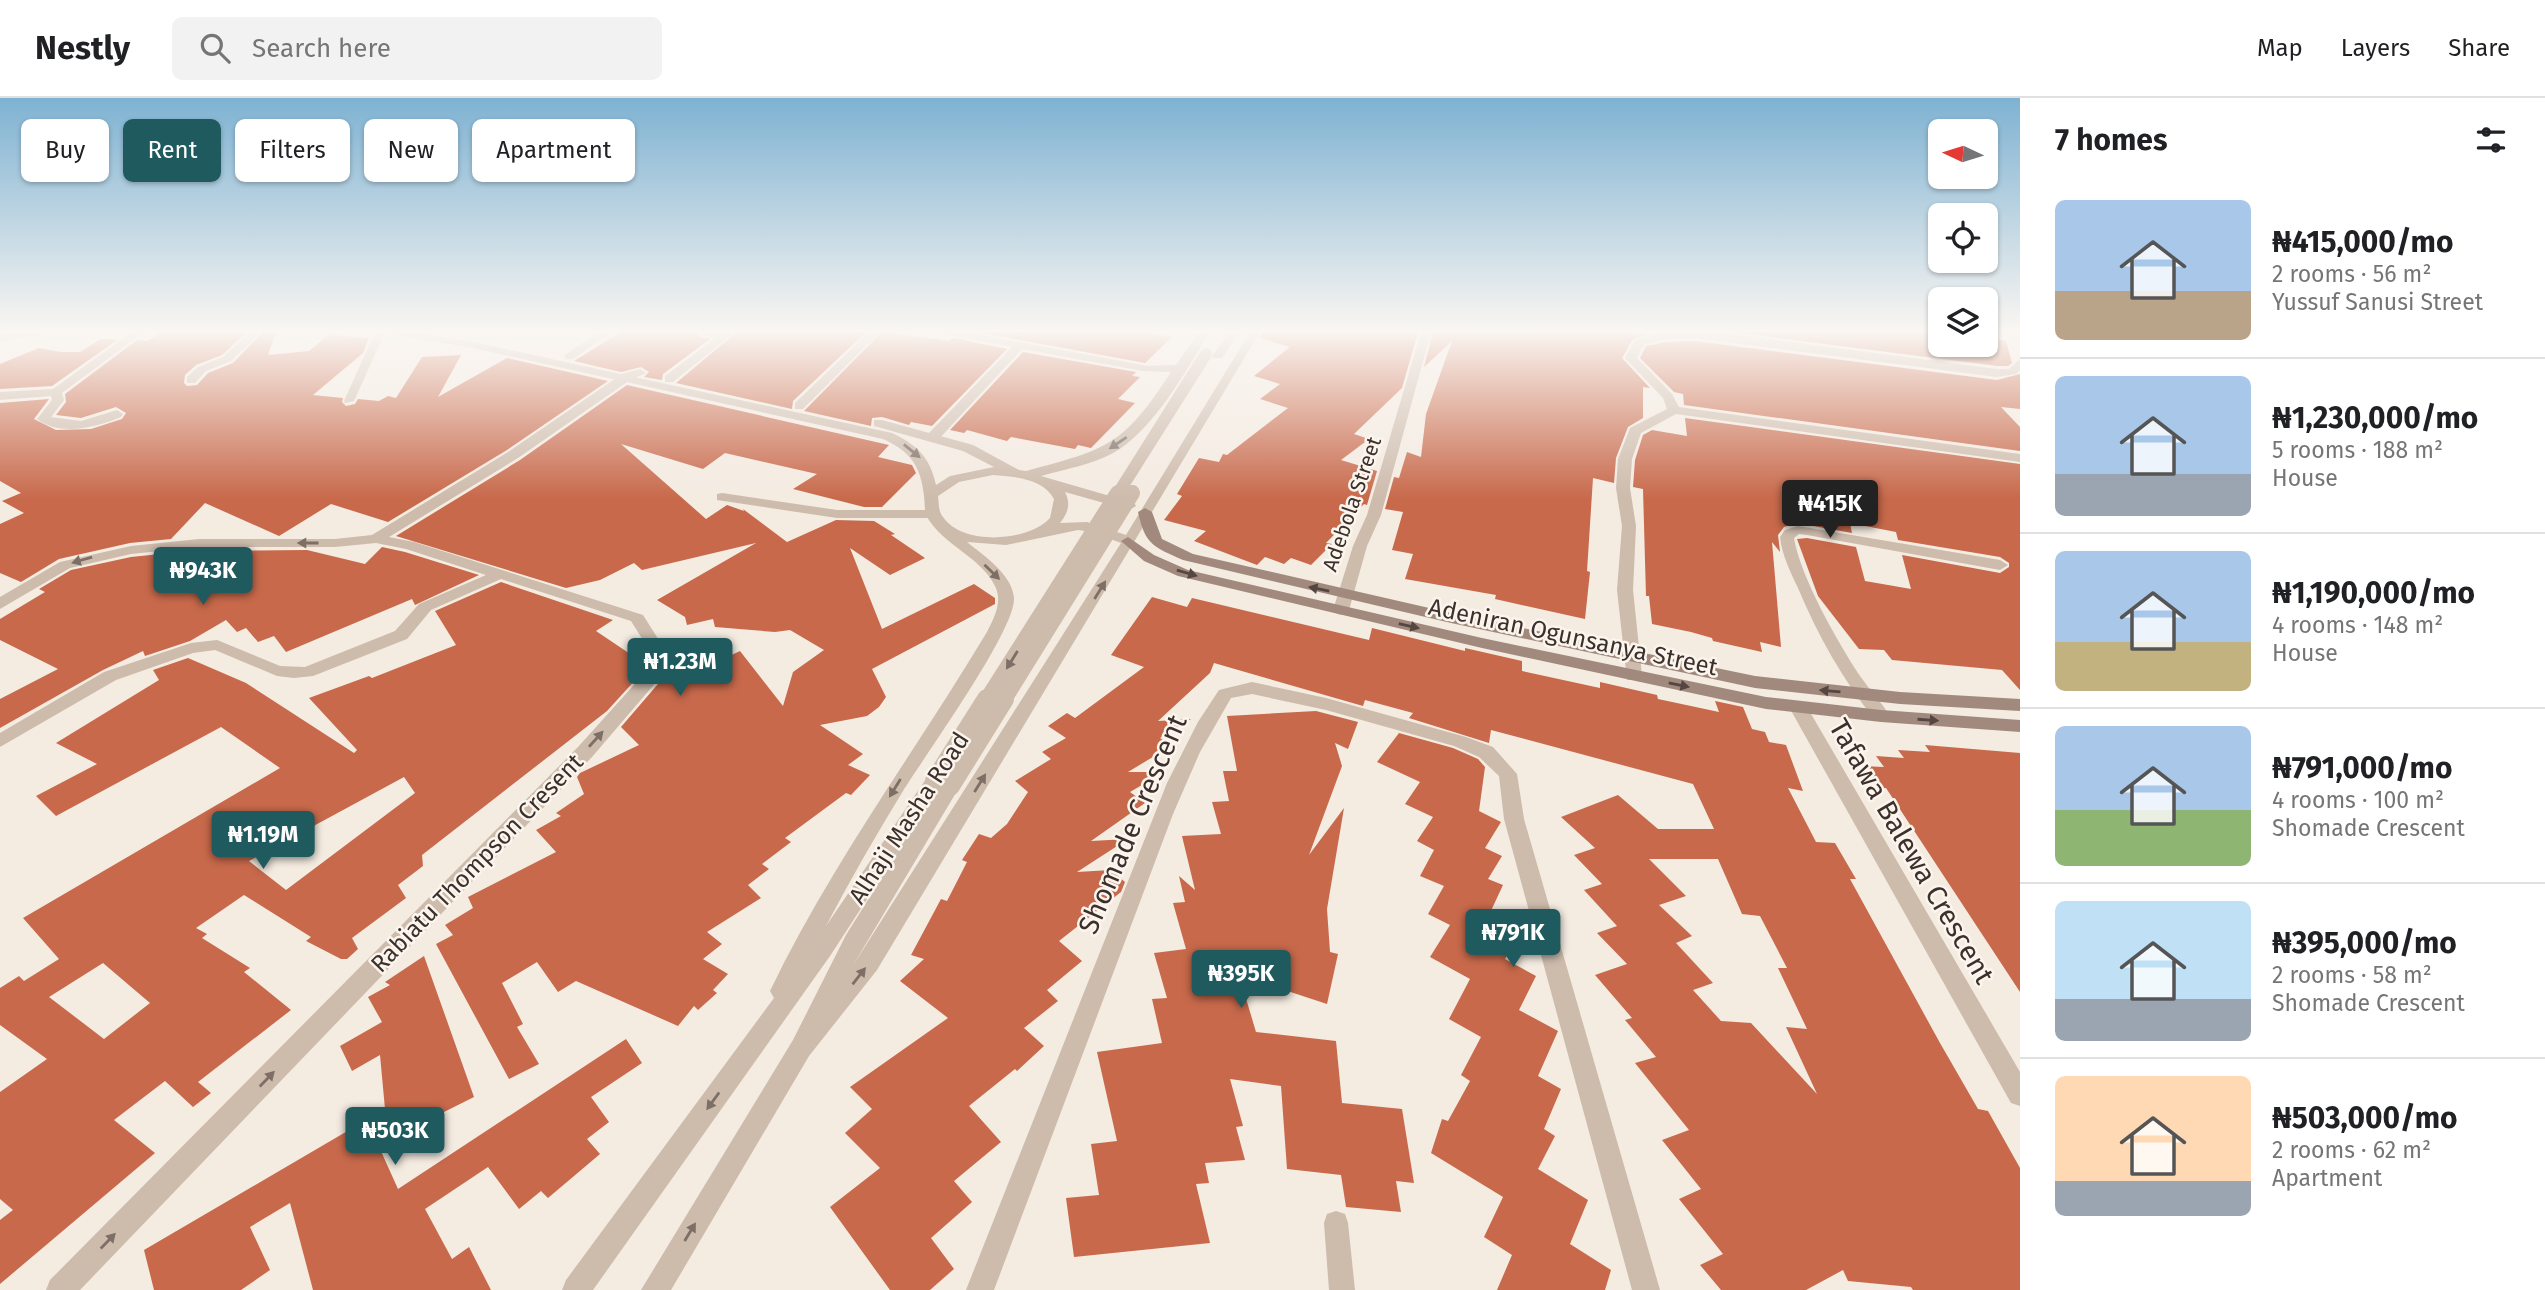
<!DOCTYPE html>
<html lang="en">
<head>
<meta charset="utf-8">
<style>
	:root { --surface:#fff; --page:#f2f2f2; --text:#202124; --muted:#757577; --line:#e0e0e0; --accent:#1f5a5e }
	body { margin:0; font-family:"Fira Sans",sans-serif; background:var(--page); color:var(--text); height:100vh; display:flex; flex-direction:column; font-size:26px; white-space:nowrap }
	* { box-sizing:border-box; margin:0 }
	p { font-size:23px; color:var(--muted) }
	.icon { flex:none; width:38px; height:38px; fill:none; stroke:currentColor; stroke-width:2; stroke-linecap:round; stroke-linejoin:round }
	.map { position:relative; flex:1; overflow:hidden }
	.drawer { display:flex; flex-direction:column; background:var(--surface); width:525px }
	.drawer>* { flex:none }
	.guide { position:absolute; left:21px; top:21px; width:665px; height:63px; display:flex; gap:14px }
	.needle { width:46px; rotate:274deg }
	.fabs { position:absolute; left:1928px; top:21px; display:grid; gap:14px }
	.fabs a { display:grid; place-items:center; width:70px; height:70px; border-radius:10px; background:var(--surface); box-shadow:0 2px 5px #0004; font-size:35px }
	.price { position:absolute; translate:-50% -60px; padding:0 16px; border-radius:7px; background:var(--accent); color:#fff; font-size:23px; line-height:46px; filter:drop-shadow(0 2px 4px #0008) }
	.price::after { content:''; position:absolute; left:50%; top:42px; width:21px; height:16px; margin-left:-10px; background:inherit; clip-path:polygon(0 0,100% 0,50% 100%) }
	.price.current { background:#222; color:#fff }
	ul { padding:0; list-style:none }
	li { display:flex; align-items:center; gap:21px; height:175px; padding:0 35px }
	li+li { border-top:2px solid var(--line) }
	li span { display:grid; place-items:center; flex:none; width:196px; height:140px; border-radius:10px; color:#555 }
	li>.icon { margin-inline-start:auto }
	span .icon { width:84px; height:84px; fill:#fffc; stroke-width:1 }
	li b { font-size:30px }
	h2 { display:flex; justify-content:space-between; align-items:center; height:84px; padding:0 35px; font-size:30px }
	.tag { padding:0 24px; border-radius:10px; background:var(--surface); box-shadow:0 2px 5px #0004; font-size:24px; line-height:63px }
	.tag.current { background:var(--accent); color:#fff }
	header { display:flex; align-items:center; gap:42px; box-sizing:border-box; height:98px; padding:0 35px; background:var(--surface); border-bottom:2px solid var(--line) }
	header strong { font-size:33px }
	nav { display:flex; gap:38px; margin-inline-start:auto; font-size:24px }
	.search { width:490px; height:63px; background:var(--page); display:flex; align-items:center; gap:18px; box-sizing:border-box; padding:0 24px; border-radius:10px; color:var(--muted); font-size:26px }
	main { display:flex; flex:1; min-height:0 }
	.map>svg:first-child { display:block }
	.building { fill:#c8694b; fill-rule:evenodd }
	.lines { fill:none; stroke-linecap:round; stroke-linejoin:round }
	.service { fill:#cdbbac; fill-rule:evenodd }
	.minor { fill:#cdbbac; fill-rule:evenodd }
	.tertiary { fill:#cdbbac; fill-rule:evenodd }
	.secondary { fill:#a18a7d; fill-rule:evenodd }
	.tertiary-bridge-far2 { stroke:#cdbbac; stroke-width:12 }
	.tertiary-bridge-far1 { stroke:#cdbbac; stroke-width:16 }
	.tertiary-bridge { stroke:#cdbbac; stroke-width:20 }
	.oneway { fill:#7d6f65 }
	.oneway2 { fill:#544640 }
	.labels { text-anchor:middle; stroke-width:5; stroke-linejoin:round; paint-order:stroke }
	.far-street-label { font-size:21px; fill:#3b302b; stroke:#fbf5ee }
	.street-label { font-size:24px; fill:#3b302b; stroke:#fbf5ee }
	.near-street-label { font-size:28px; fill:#3b302b; stroke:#fbf5ee }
</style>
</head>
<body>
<header>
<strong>Nestly</strong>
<div class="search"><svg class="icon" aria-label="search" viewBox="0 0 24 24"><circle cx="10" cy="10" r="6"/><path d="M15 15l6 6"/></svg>Search here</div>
<nav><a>Map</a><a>Layers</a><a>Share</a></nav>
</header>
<main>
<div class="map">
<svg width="2020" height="1192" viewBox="0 0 2020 1192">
	<rect width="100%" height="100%" fill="#f4ebe1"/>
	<!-- building -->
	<g class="building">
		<polygon points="162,234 247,234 222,257 196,267 185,277 184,285 187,288 197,287 208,275 233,265 263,234 276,234 268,257 309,253 328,237 369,240 363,255 313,297 343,300 342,304 346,308 355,306 358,301 379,303 388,298 396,300 422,259 461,257 438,299 507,260 608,283 507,352 388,424 331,406 279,438 205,405 171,441 130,445 59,461 21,484 0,475 0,426 24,415 2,403 21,395 0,383 0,305 49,301 34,321 56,332 91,331 122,321 126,315 116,309 81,320 56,317 66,304 65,296 137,242 147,243"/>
		<polygon points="621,234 696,234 699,239 710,241 663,276 662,282 644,279 649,274 641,269 621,274 574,263"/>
		<polygon points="737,234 866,234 793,303 792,311 676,285"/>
		<polygon points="882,234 949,243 953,240 1007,251 932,328 911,324 909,327 882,319 872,320 871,328 804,313"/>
		<polygon points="977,234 1137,234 1172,239 1145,265"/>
		<polygon points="1263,234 1418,234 1402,290 1354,336 1369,341 1341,362 1377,373 1367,407 1364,406 1326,445 1332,446 1311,467 1291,460 1284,466 1265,459 1257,467 1194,443 1206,433 1164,422 1182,398 1177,396 1199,360 1219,364 1223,356 1227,357 1288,310 1260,301 1280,286 1254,278 1290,249 1260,240"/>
		<polygon points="1433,234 1649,236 1633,241 1622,260 1650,290 1643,289 1643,320 1628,329 1616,360 1614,385 1593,380 1587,473 1590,474 1585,521 1495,501 1496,497 1405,481 1413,456 1392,452 1403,414 1385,411 1394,379 1399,380 1407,354 1421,359 1426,316 1452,243 1424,269"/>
		<polygon points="1732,234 1937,234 1941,247 1986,247 1986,240 2006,243 2012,265 2008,268 1997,268"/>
		<polygon points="101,241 117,242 52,288 0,291 0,266 39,250 61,254 80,254"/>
		<polygon points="1695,243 1997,282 2020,276 2020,311 2001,309 2020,329 2020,353 1684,307 1683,296 1674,294 1640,260 1646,248 1667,244"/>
		<polygon points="1023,254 1136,274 1132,278 1140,279 1118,301 1135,305 1091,350 1078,347 1075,351 1011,339 1007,343 967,332 964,335 950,332"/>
		<polygon points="627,287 889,347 878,359 912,367 916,375 882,409 864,409 793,391 817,376 725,355 703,371 621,346 706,421 727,407 744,413 743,411 787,444 836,422 874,423 895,436 891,437 925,460 890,477 850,450 882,531 974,486 995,500 995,506 872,571 886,599 879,609 867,618 820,627 863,656 848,667 870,677 851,697 846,695 785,740 791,744 762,766 769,771 748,787 761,800 707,834 722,846 703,861 728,876 713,892 717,895 698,912 694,908 678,928 576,883 558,894 537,864 502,885 523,926 517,929 539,966 509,981 436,846 453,837 445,827 473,810 468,799 556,754 536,732 561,718 556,715 584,696 577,679 580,675 639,647 621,629 664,579 673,585 740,553 783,608 793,574 824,552 790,532 775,534 715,529 713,521 687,527 685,519 657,502 756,445 642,472 634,465 600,482 566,490 396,438 520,362"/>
		<polygon points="1685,320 2020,366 2020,592 2002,572 1892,562 1884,552 1859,551 1818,498 1797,441 1807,440 1856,449 1865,483 1911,491 1902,457 2000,475 2009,469 2009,465 2000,459 1898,442 1896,434 1850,425 1852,435 1797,425 1784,429 1778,437 1780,454 1772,444 1781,549 1760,544 1762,554 1713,543 1712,540 1691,534 1652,526 1649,498 1646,498 1643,391 1633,389 1635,362 1643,337 1652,332 1687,338"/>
		<polygon points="382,449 405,454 479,477 415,507 412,501 286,554 274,538 258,544 246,530 237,534 226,522 190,543 145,558 143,553 103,572 0,630 0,601 58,571 0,542 0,521 45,494 39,491 71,472 131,459 189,453 307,452 365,466"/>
		<path d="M501 484 613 522 596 533 648 568 607 613 422 757 423 768 398 787 406 800 352 840 358 851 347 861H341L306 843 311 839 244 797 196 830 207 836 202 840 250 870 244 874 291 912 198 984 211 995 193 1009 165 983 114 1022 155 1055 0 1186V1122L13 1112 0 1101V994L47 961 0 927V890L19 878 24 883 59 861 23 820 280 670 221 629 56 718 36 698 97 666 56 645 159 582 153 572 188 560 246 585 354 655 357 652 309 600 369 578 372 580 456 547 435 513ZM404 679 415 695 286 792 249 763ZM103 865 150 905 104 941 49 899Z"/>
		<path d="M1152 499 1187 509 1192 500 1369 542 1372 530 1465 553V550L1522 563V573L1600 590V584L1657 597 1658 601 1719 614 1715 603 1743 609 1752 631 1765 634 1769 644 1786 647 1803 693 1788 690 1816 744 1835 745 1856 781H1850L1940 945 1978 1011 1988 1013 2020 1070V1192H1913L1911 1189 1848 1183 1843 1172 1806 1192H1721L1700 1167 1723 1156 1679 1101 1701 1091 1662 1042 1689 1032 1635 965 1656 959 1625 922 1632 920 1595 877 1627 866 1597 835 1617 828 1584 792 1602 786 1574 757 1595 750 1561 719 1618 697 1658 731H1714L1693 686 1491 632 1489 645 1409 620 1413 615 1365 602 1363 608 1214 565 1210 575 1158 623 1191 621 1160 640 1171 648 1128 674H1164L1130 694 1145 705 1091 743 1128 741 1077 774 1111 772 1125 784 1121 794 1059 843 1082 863 1047 892 1058 903 1024 930 1044 948 1017 973 1015 971 969 1008 1001 1044 954 1083 972 1104 931 1140 954 1171 930 1192H890L830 1109 880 1070 845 1035 872 1011 850 989 948 920 900 883 924 861 911 857 941 801 947 803 967 764 962 762 979 736 991 740 1007 726 1028 694 1015 683 1051 661 1042 654 1066 640 1048 628 1067 615 1075 620 1144 569 1111 557ZM1649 761H1718L1742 816 1760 818 1787 870H1778L1807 931 1786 929 1817 996 1751 925 1721 923 1693 892 1713 885 1676 845 1692 838 1659 807 1686 798Z"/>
		<polygon points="1316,613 1358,624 1348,651 1335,645 1342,668 1309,757 1344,710 1327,811 1330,854 1338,856 1327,906 1239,877 1256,934 1336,943 1342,1005 1402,1011 1414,1085 1396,1083 1401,1114 1346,1109 1341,1077 1287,1071 1281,988 1230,981 1243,1028 1236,1029 1245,1062 1205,1065 1209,1085 1196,1086 1210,1145 1074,1159 1066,1100 1099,1097 1091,1046 1117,1043 1097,954 1162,945 1152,901 1167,900 1154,855 1186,851 1173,805 1185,804 1179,778 1195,792 1182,738 1221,736 1212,704 1229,703 1223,673 1237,673 1227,618"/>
		<polygon points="1399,635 1453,650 1478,661 1485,669 1479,713 1501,724 1485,750 1502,758 1488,781 1503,787 1489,817 1520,832 1505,861 1536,878 1519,912 1558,933 1538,978 1561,991 1544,1031 1555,1038 1538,1071 1588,1102 1570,1146 1611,1172 1605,1192 1497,1192 1512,1157 1484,1139 1503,1099 1431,1055 1442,1021 1448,1023 1470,983 1461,977 1481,939 1449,921 1470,881 1430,859 1450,827 1428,816 1444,788 1420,778 1434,752 1417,743 1433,719 1405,706 1420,684 1377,664"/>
		<polygon points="1925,647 2020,655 2020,894 1886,690 1877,690 1862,668 1884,669 1876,658 1904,660 1898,652 1930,654"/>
		<polygon points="424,858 474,999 408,1032 380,1051 398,1091 626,941 642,965 591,999 609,1024 587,1041 600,1056 548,1100 541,1093 519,1111 488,1069 425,1111 452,1161 469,1149 491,1192 313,1192 290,1105 250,1129 270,1172 241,1192 154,1192 144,1152 385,1011 380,957 352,973 340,948 382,924 368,899 390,887 385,884"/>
	</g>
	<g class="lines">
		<!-- service -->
		<g class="service">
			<polygon points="375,234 385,234 354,303 345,305 344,303"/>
			<polygon points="1336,1113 1345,1116 1348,1125 1355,1192 1329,1192 1324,1125 1327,1116"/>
		</g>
		<!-- minor -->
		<g class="minor">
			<path d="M132 234H144L62 295 64 302 51 319 81 323 117 312 123 316 121 319C97 329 60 339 37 321L52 302 51 298 0 302V294L53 291Z"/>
			<polygon points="250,234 261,234 231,263 206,273 195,285 187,285 187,279 198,269 223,259"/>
			<polygon points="599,234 611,234 573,261 565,261 565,257"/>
			<polygon points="699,234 735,234 673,284 665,284 665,278 716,240 700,236"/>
			<polygon points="869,234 880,234 803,311 795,311 795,305"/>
			<polygon points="944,234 965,234 1143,267 1149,270 1143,273 1022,251 938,342 933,343 927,339 928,336 1012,249 949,237"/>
			<polygon points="1421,234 1431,234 1381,417 1367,448 1349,512 1341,517 1335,515 1333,512 1353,448 1367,417"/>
			<polygon points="1667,234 1715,234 1997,271 2009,271 2020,261 2020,272 2016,276 1997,279 1695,240 1667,241 1644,246 1637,260 1672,296 1679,309 2020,356 2020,364 1676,316 1641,335 1632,361 1630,390 1636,428 1633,492 1642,578 1639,582 1627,582 1617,492 1622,428 1616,390 1618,361 1630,330 1667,311 1663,300 1625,260 1635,242"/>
			<polygon points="640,271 646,275 630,282 518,360 389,439 414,444 643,517 662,547 669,569 592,659 80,1192 46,1192 50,1182 578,649 651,568 646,547 631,523 501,481 431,512 407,541 313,578 294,580 277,578 215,552 193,555 116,582 0,649 0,635 104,574 191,545 217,542 280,568 305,569 395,533 419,506 486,477 406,451 376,445 335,449 199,449 131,456 70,470 0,511 0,499 60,464 131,448 199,441 335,441 372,437 508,354 622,276"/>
			<polygon points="722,395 837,412 933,412 940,416 933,420 837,420 717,402 717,396"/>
			<path d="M1798 428 2000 462 2008 467 2000 472 1807 437 1799 436 1794 440C1800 478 1838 545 1860 578 1870 592 1881 604 1890 618L1887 622H1875C1843 582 1818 538 1798 490 1790 473 1782 457 1780 439L1785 432Z"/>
			<polygon points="1252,584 1326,600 1466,639 1493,649 1517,676 1524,721 1660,1192 1632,1192 1504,721 1499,678 1479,659 1454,648 1326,612 1252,596 1231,600 1200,654 1173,716 994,1192 966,1192 1167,685 1198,624 1219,592"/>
			<polygon points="1798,603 1807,609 2020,974 2020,1008 2011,1005 1789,609"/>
		</g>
		<!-- tertiary -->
		<g class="tertiary">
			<polygon points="21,234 46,234 41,237 0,243 0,237"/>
			<path d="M389 234H412L473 244 892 335C917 347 930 359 936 387L950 378 994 369 963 353 874 328V322H882L973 347 1019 372 1026 373C1108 351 1123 348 1171 274L1143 273 1137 270 1139 268 1176 267 1199 234H1209C1188 271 1151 335 1113 355 1091 367 1065 371 1041 378L1134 405 1136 408 1129 412 1065 394C1071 406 1068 415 1060 425L1087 424 1126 437 1250 234H1260L877 872 809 958 671 1192H641L793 942 846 837 901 749 830 858 593 1192H562L566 1182 774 900 770 893C831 766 915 654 987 534 994 520 1003 504 995 488 981 459 943 447 927 419 924 412 925 405 924 398 921 368 910 353 883 341L473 250 394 237ZM993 377C1014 379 1043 380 1054 401L1050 420C1028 444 963 448 943 419 938 413 939 405 938 398L959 384ZM1078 432 1092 434 1121 445 852 869 960 688 957 683H944L942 678H928L826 828C850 782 876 737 903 693 924 659 1016 532 1014 500 1012 476 984 458 967 444L1006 447Z"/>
			<polygon points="1230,234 1240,234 1222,260 1214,260 1212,258"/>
		</g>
		<!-- secondary -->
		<g class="secondary">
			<path d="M1145 410 1152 414 1162 441 1193 456 1451 515 1755 578 1900 594 2020 601V613L1900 606 1755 590 1451 525 1183 462C1154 449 1145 447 1138 414Z"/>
			<polygon points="1128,439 1154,457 1188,472 1482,540 1766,599 1881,612 2020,622 2020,634 1881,624 1766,611 1482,550 1178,478 1144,463 1121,443"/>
		</g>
		<!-- tertiary-bridge-far2 -->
		<g class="tertiary-bridge-far2">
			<polyline points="1117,397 1206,256"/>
			<polyline points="1131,397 1133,393"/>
		</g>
		<!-- tertiary-bridge-far1 -->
		<g class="tertiary-bridge-far1">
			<polyline points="986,603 1118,395"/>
			<polyline points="1003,603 1132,395"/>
		</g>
		<!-- tertiary-bridge -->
		<g class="tertiary-bridge">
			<polyline points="935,683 987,601"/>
			<polyline points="950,688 1004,601"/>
		</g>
	</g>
	<!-- one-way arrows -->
	<defs><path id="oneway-solid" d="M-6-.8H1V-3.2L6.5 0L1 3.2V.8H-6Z" transform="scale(1.75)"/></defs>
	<g class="oneway">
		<use href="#oneway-solid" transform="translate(1118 345) rotate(146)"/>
		<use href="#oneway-solid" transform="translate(912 353) rotate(39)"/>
		<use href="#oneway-solid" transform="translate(308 445) rotate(180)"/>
		<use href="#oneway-solid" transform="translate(82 462) rotate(164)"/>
		<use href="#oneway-solid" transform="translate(992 474) rotate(44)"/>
		<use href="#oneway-solid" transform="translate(1100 492) rotate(-58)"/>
		<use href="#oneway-solid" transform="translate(1012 562) rotate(122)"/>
		<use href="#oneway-solid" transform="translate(596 641) rotate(-48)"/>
		<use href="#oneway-solid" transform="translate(980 685) rotate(-58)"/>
		<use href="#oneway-solid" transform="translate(895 690) rotate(122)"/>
		<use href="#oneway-solid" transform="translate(859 878) rotate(-52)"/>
		<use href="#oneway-solid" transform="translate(267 981) rotate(-46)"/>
		<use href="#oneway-solid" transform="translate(713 1003) rotate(126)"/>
		<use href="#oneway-solid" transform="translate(690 1134) rotate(-59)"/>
		<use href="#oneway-solid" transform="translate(108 1143) rotate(-46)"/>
	</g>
	<g class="oneway2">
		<use href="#oneway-solid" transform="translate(1187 475) rotate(16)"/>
		<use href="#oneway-solid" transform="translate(1319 491) rotate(-168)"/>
		<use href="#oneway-solid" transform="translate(1409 528) rotate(13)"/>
		<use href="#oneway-solid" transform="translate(1679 587) rotate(12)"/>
		<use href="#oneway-solid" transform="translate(1830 593) rotate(-175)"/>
		<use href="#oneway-solid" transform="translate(1928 622) rotate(4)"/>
	</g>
	<!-- sky -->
	<linearGradient id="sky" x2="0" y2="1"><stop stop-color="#7eb2d2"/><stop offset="0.58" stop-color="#faf6f2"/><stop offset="1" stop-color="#faf6f2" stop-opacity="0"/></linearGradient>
	<rect width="2020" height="401" fill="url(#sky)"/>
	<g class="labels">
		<!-- far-street labels -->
		<g class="far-street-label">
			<text transform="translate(1352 406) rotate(-71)" y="7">Adebola Street</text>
		</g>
		<!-- street labels -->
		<g class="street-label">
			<text transform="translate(1573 539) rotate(12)" y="8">Adeniran Ogunsanya Street</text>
			<text transform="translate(909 720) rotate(-57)" y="8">Alhaji Masha Road</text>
			<text transform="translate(477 765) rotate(-46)" y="8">Rabiatu Thompson Cresent</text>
		</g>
		<!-- near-street labels -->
		<g class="near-street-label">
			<text transform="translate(1132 726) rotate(-67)" y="10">Shomade Crescent</text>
			<text transform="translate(1912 753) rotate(60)" y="10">Tafawa Balewa Crescent</text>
		</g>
	</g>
</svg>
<div class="fabs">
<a><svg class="needle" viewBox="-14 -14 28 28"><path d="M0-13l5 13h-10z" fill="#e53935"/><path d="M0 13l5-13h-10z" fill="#757577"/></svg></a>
<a><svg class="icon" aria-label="locate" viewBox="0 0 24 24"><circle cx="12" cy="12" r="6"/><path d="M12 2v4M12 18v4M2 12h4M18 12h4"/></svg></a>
<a><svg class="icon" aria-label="layers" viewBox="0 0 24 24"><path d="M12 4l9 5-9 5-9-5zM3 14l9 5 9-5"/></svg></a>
</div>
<b class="price current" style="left:1830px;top:442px">₦415K</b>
<b class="price" style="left:203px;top:509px">₦943K</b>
<b class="price" style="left:680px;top:600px">₦1.23M</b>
<b class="price" style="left:263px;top:773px">₦1.19M</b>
<b class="price" style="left:1513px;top:871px">₦791K</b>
<b class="price" style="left:1241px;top:912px">₦395K</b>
<b class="price" style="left:395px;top:1069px">₦503K</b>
<div class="guide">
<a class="tag">Buy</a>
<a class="tag current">Rent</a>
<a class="tag">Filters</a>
<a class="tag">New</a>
<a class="tag">Apartment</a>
</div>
</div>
<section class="drawer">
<h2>7 homes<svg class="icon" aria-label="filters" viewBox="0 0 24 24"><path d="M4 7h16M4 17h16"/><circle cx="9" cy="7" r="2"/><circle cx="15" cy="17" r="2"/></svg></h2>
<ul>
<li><span style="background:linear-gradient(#a9c7e8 65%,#b9a48a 0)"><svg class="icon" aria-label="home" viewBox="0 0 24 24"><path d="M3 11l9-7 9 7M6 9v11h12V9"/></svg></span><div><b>₦415,000/mo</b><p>2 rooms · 56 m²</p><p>Yussuf Sanusi Street</p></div></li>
<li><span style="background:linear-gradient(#a9c7e8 70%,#9aa5b1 0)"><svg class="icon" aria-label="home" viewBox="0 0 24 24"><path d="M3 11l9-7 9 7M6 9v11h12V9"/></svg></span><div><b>₦1,230,000/mo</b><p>5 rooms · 188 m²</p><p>House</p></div></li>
<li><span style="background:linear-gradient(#a9c7e8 65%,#c2b280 0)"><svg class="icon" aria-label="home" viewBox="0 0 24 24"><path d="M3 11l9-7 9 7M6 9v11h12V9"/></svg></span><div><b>₦1,190,000/mo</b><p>4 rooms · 148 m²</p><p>House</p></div></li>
<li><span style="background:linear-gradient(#a9c7e8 60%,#8fb573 0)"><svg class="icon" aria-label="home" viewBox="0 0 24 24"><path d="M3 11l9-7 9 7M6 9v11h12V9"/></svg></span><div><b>₦791,000/mo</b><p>4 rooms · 100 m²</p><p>Shomade Crescent</p></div></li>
<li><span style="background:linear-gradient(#bfe0f5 70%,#9aa5b1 0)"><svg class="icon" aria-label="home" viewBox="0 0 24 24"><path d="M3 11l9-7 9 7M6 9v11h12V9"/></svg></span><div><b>₦395,000/mo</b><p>2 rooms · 58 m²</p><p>Shomade Crescent</p></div></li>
<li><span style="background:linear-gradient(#ffd9b3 75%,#9aa5b1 0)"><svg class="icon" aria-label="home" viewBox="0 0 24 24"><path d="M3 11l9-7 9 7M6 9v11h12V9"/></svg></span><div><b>₦503,000/mo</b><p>2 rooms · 62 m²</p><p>Apartment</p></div></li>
</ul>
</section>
</main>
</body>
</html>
